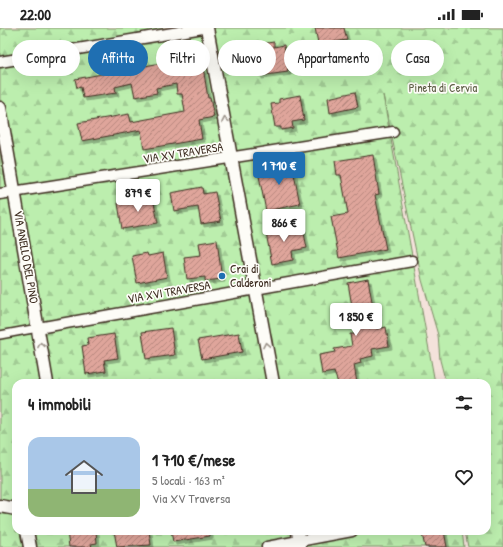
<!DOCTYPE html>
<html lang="it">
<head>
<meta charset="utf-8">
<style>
	:root { --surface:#fff; --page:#f6f6f6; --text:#222; --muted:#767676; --accent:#1f6fb2 }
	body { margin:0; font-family:"Patrick Hand",sans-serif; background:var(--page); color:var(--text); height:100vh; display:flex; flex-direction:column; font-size:15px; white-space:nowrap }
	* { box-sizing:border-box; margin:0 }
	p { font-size:13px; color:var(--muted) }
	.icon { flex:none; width:22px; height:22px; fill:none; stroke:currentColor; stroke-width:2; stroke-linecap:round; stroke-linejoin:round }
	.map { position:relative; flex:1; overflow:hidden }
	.sheet { position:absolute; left:12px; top:351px; width:479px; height:156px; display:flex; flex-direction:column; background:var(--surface); border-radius:12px; box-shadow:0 4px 16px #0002 }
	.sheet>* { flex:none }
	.banner { position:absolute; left:12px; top:12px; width:479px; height:36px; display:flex; gap:8px }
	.price { position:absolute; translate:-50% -34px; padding:0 9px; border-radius:4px; background:#fff; color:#222; font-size:13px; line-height:26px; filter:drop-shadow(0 1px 2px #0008) }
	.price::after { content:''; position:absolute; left:50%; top:24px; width:12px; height:9px; margin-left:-6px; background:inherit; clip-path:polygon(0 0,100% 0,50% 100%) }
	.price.active { background:var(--accent); color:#fff }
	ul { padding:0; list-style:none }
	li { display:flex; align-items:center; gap:12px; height:100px; padding:0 16px }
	li span { display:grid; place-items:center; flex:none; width:112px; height:80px; border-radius:12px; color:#555 }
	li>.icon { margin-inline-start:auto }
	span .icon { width:48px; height:48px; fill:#fffc; stroke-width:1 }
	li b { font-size:17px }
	h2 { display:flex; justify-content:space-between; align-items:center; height:48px; padding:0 16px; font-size:17px }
	.pill { padding:0 14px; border-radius:18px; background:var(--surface); box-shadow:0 4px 16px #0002; font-size:14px; line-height:36px }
	.pill.active { background:var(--accent); color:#fff }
	.status { display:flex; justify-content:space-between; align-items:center; height:28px; padding:0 20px; background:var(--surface); direction:ltr }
	.status svg { height:11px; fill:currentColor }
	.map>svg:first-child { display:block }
	.forest { fill:url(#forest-firs); stroke:#7c8c66 }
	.building { fill:url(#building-hatch); stroke:#3b2a1e; filter:url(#shadow) }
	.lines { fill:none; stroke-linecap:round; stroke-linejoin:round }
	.pedestrian-casing { stroke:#3b2a1e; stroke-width:10 }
	.minor-casing { stroke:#3b2a1e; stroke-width:13 }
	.tertiary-casing { stroke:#3b2a1e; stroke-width:15 }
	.pedestrian { stroke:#fdfcf7; stroke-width:7 }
	.minor { stroke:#fdfcf7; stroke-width:10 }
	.tertiary { stroke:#fdfcf7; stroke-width:12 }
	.oneway { stroke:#9c938a }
	.poi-dot { fill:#1f6fb2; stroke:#fdfcf7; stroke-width:1.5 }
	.labels { text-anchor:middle; stroke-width:3.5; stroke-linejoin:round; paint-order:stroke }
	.park-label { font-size:12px; fill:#5b5b42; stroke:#fdfcf7 }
	.street-label { font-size:12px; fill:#3b2a1e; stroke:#fdfcf7 }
	.poi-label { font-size:12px; fill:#3b2a1e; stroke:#fdfcf7; text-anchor:start }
</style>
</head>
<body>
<div class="status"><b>22:00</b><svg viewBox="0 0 49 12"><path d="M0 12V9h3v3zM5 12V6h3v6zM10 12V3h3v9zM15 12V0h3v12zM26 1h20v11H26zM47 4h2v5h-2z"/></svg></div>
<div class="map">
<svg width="503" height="519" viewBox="0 0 503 519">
	<defs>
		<pattern id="forest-firs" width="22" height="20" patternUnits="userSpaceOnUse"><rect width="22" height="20" fill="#bceeae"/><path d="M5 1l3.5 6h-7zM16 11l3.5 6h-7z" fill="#a2cc95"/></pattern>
		<pattern id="building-hatch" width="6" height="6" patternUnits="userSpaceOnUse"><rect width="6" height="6" fill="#dfa59b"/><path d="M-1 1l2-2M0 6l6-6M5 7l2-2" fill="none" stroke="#b6877e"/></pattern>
		<filter id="shadow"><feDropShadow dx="3" dy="3" stdDeviation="0" flood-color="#0004"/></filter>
	</defs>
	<rect width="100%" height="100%" fill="#f4e2db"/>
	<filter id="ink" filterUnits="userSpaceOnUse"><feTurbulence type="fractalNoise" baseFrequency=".025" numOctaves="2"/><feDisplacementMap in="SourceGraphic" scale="8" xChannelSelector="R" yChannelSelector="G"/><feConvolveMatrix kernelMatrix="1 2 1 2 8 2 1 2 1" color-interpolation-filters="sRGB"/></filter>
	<g filter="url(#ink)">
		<!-- forest -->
		<polygon class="forest" points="0,0 503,0 503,519 468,519 465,503 487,503 487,355 446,355 440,332 438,307 422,252 383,67 435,355 16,355 16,503 462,503 464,519 0,519"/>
		<!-- building -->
		<g class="building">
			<polygon points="315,0 344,0 347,12 333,14 334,17 319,20"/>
			<polygon points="274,14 274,19 284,17 288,44 259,48 255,22 260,21 260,16"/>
			<polygon points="187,21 190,41 203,39 208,70 210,70 214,89 199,92 202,111 144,121 141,102 82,113 78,95 129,86 131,94 185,84 182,66 177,66 176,56 156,60 157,65 135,69 132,55 115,59 116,65 83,70 81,59 77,60 75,51 161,35 159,25"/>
			<polygon points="356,29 357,37 338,40 336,32"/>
			<polygon points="355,64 358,79 330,85 328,70"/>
			<polygon points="300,67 304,92 292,94 293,100 281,102 281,99 275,99 271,76 279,75 279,71"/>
			<polygon points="373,127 379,166 375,167 386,221 339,230 331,189 348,186 341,147 337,147 335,133"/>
			<polygon points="291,131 300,176 266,183 258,143 270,140 270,136"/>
			<polygon points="202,159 203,166 215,164 221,193 201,196 198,179 174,183 171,165"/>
			<polygon points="153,169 158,195 122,201 118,175"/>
			<polygon points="288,196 289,202 303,200 307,220 292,223 293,232 272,236 265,200"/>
			<polygon points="217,212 222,251 205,253 205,249 187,251 184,229 201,227 199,215"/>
			<polygon points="147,225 148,228 163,225 167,249 137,255 132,228"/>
			<polygon points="368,251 377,301 386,299 389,318 372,321 373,328 360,331 361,335 354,337 357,355 338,355 334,344 322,346 319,327 335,324 334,321 352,318 350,306 355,306 352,290 354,290 348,255"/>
			<polygon points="171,300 175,327 146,331 142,304"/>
			<polygon points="239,305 242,324 202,331 198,312"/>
			<polygon points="114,306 118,330 104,332 106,343 86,346 82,318 88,317 87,310"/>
			<polygon points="67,503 96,503 97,515 91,516 92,519 69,519"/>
			<polygon points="114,503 149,503 151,517 117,519"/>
			<polygon points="171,503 210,503 210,508 173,514"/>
			<polygon points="439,503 444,503 447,519 425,519 422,506"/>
		</g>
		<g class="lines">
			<!-- pedestrian casing -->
			<g class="pedestrian-casing">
				<polyline id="pedestrian" points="0,307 38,300"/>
			</g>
			<!-- minor casing -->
			<g class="minor-casing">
				<g id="minor">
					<polyline points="0,34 203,0"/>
					<polyline points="0,166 393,104"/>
					<polyline points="38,300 412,233"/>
					<polyline points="267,519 352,503"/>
				</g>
			</g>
			<!-- tertiary casing -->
			<g class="tertiary-casing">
				<g id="tertiary">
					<polyline points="207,0 273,355"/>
					<polyline points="0,80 47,355"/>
					<polyline points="0,478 16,481"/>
					<polyline points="27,503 30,519"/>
					<polyline points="298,503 300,519"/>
				</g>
			</g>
			<!-- pedestrian -->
			<use href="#pedestrian" class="pedestrian"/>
			<!-- minor -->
			<use href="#minor" class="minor"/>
			<!-- tertiary -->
			<use href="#tertiary" class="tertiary"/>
		</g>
		<!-- one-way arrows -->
		<defs><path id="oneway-chevron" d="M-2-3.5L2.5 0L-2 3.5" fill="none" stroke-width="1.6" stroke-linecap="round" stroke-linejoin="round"/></defs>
		<g class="oneway">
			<use href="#oneway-chevron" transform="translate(225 92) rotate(-101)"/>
			<use href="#oneway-chevron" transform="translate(41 317) rotate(-99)"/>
			<use href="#oneway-chevron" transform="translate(266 317) rotate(-101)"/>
		</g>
	</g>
	<!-- markers -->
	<circle class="poi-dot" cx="222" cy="248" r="4"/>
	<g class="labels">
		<!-- park labels -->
		<g class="park-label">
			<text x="443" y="64">Pineta di Cervia</text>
		</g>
		<!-- street labels -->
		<g class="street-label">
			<text transform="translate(183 125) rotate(-9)" y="4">VIA XV TRAVERSA</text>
			<text transform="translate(26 229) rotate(80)" y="4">VIA ANELLO DEL PINO</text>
			<text transform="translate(169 264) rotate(-10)" y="4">VIA XVI TRAVERSA</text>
		</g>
		<!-- poi labels -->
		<g class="poi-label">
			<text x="230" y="245">Crai di<tspan x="230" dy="14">Calderoni</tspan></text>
		</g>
	</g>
</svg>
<b class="price active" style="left:279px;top:158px">1 710 €</b>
<b class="price" style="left:138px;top:185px">879 €</b>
<b class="price" style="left:284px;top:215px">866 €</b>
<b class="price" style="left:356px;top:309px">1 850 €</b>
<div class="banner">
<a class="pill">Compra</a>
<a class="pill active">Affitta</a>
<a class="pill">Filtri</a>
<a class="pill">Nuovo</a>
<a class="pill">Appartamento</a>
<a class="pill">Casa</a>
</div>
<section class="sheet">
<h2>4 immobili<svg class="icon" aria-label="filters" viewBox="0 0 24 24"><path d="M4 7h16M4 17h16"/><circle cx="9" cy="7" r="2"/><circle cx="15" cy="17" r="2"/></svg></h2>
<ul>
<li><span style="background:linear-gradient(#a9c7e8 65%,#8fb573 0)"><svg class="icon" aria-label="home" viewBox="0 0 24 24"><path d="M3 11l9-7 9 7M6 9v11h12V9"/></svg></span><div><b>1 710 €/mese</b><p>5 locali · 163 m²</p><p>Via XV Traversa</p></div><svg class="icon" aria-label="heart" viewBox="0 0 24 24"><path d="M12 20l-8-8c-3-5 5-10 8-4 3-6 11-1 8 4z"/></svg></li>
</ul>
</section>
</div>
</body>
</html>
